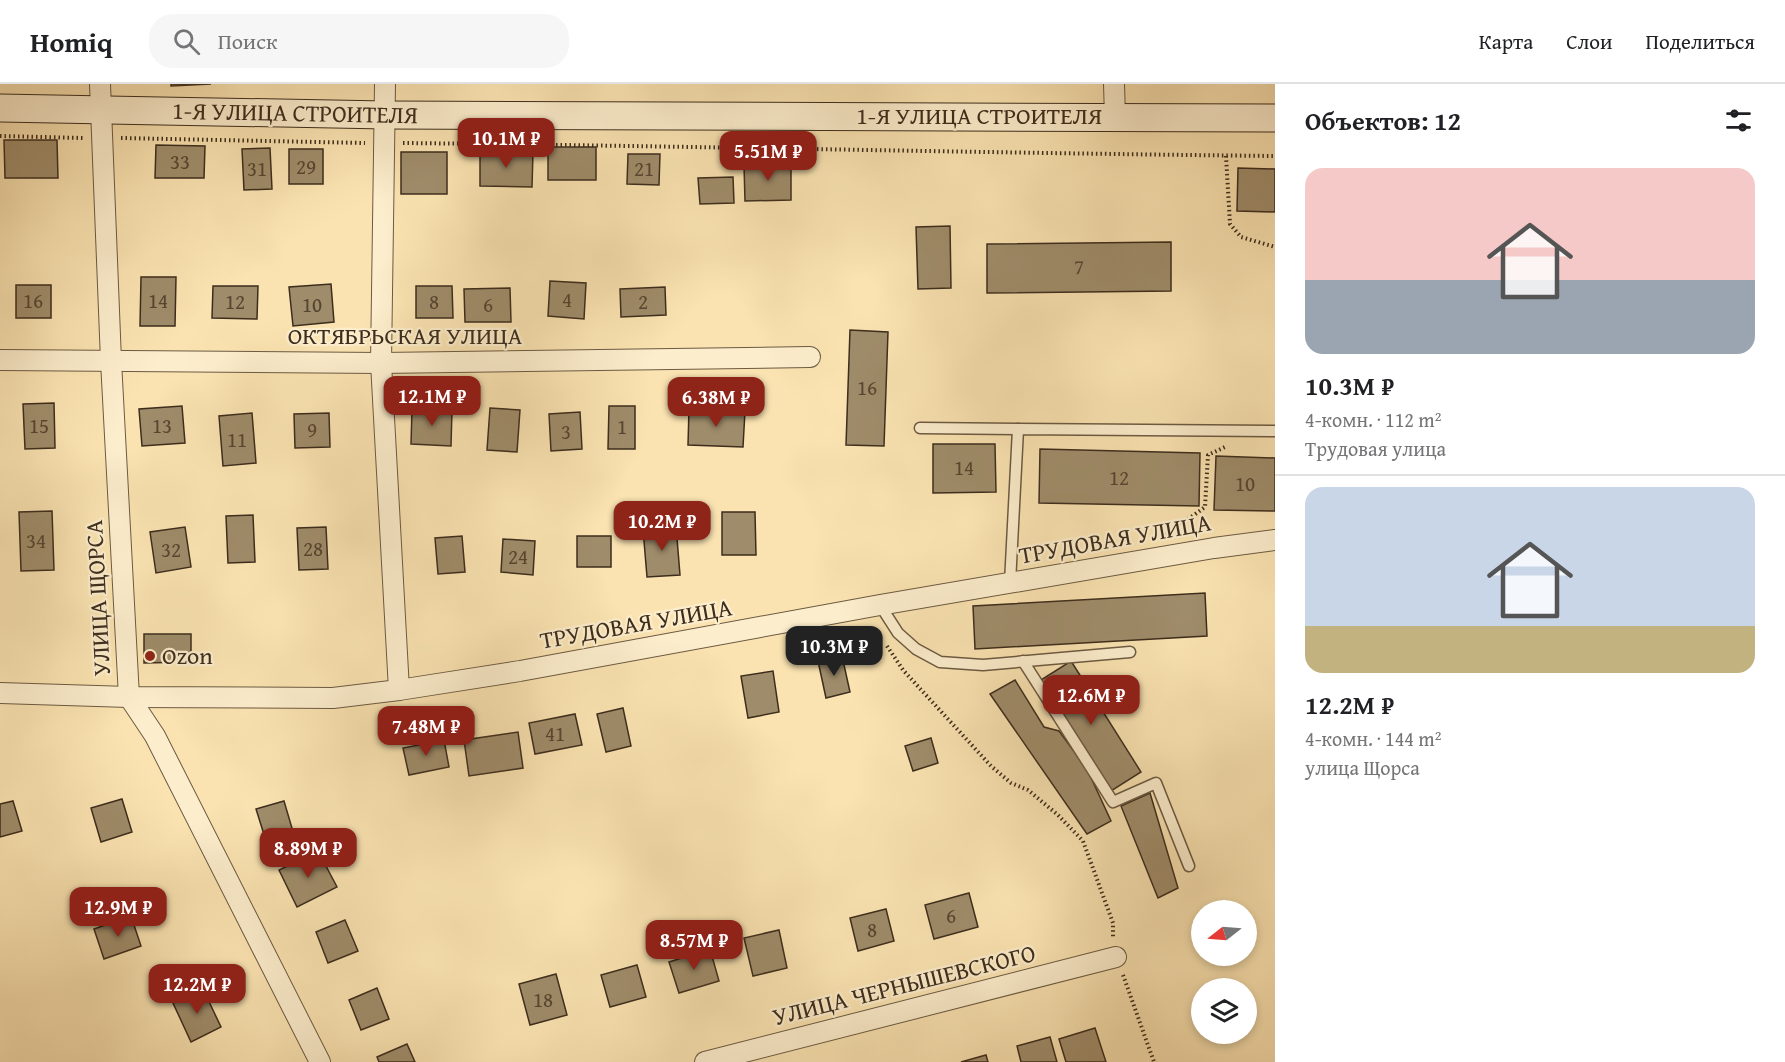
<!DOCTYPE html>
<html lang="ru">
<head>
<meta charset="utf-8">
<style>
	:root { --surface:#fff; --page:#f6f6f6; --text:#202124; --muted:#757577; --line:#e0e0e0; --accent:#8f2418 }
	body { margin:0; font-family:"Gentium Book Plus",serif; background:var(--page); color:var(--text); height:100vh; display:flex; flex-direction:column; font-size:22px; white-space:nowrap }
	* { box-sizing:border-box; margin:0 }
	p { font-size:20px; color:var(--muted) }
	.icon { flex:none; width:33px; height:33px; fill:none; stroke:currentColor; stroke-width:2; stroke-linecap:round; stroke-linejoin:round }
	.map { position:relative; flex:1; overflow:hidden }
	.panel { display:flex; flex-direction:column; background:var(--surface); width:510px }
	.panel>* { flex:none }
	.needle { width:39px; rotate:253deg }
	.controls { position:absolute; left:1191px; top:816px; display:grid; gap:12px }
	.controls a { display:grid; place-items:center; width:66px; height:66px; border-radius:50%; background:var(--surface); box-shadow:0 3px 9px #0003; font-size:30px }
	.price { position:absolute; translate:-50% -51px; padding:0 14px; border-radius:12px; background:var(--accent); color:#fff; font-size:20px; line-height:39px; filter:drop-shadow(0 2px 3px #0008) }
	.price::after { content:''; position:absolute; left:50%; top:36px; width:18px; height:14px; margin-left:-9px; background:inherit; clip-path:polygon(0 0,100% 0,50% 100%) }
	.price.active { background:#222; color:#fff }
	ul { padding:0; list-style:none }
	li { display:grid; align-content:center; gap:12px; height:318px; padding:0 30px }
	li+li { border-top:2px solid var(--line) }
	li span { display:grid; place-items:center; height:186px; border-radius:18px; color:#555 }
	li>.icon { margin-inline-start:auto }
	span .icon { width:108px; height:108px; fill:#fffc; stroke-width:1 }
	li b { font-size:26px }
	h2 { display:flex; justify-content:space-between; align-items:center; height:72px; padding:0 30px; font-size:26px }
	header { display:flex; align-items:center; gap:36px; box-sizing:border-box; height:84px; padding:0 30px; background:var(--surface); border-bottom:2px solid var(--line) }
	header strong { font-size:28px }
	nav { display:flex; gap:33px; margin-inline-start:auto; font-size:21px }
	.search { width:420px; height:54px; background:var(--page); display:flex; align-items:center; gap:15px; box-sizing:border-box; padding:0 21px; border-radius:24px; color:var(--muted); font-size:22px }
	main { display:flex; flex:1; min-height:0 }
	.map>svg:first-child { display:block }
	.building { fill:#9f8c6a; stroke:#3d2d1d; stroke-width:1.5 }
	.lines { fill:none; stroke-linecap:round; stroke-linejoin:round }
	.lane-casing { stroke:#6c5a42; stroke-width:13 }
	.street-casing { stroke:#6c5a42; stroke-width:22 }
	.secondary-casing { stroke:#3d2d1d; stroke-width:29 }
	.path { stroke:#3d2d1d; stroke-width:4; stroke-dasharray:1.5 3; stroke-linecap:butt }
	.lane { stroke:#fcedcc; stroke-width:10 }
	.street { stroke:#fcedcc; stroke-width:20 }
	.secondary { stroke:#fcedcc; stroke-width:27 }
	.poi-dot { fill:#8f2418; stroke:#fcedcc; stroke-width:2 }
	.labels { text-anchor:middle; stroke-width:4.5; stroke-linejoin:round; paint-order:stroke }
	.number-label { font-size:21px; fill:#564530 }
	.street-label { font-size:24px; fill:#3d2d1d; stroke:#fcedcc }
	.poi-label { font-size:24px; fill:#3d2d1d; stroke:#fcedcc; text-anchor:start }
</style>
</head>
<body>
<header>
<strong>Homiq</strong>
<div class="search"><svg class="icon" aria-label="search" viewBox="0 0 24 24"><circle cx="10" cy="10" r="6"/><path d="M15 15l6 6"/></svg>Поиск</div>
<nav><a>Карта</a><a>Слои</a><a>Поделиться</a></nav>
</header>
<main>
<div class="map">
<svg width="1275" height="978" viewBox="0 0 1275 978">
	<rect width="100%" height="100%" fill="#fae3b1"/>
	<filter id="stains"><feTurbulence type="fractalNoise" baseFrequency=".00333" numOctaves="4"/><feColorMatrix values="0 0 0 0 .2 0 0 0 0 .09 0 0 0 0 .02 0 0 0 .5 -.17"/></filter>
	<radialGradient id="worn" r=".72"><stop offset=".6" stop-color="#630" stop-opacity="0"/><stop offset="1" stop-color="#630" stop-opacity=".3"/></radialGradient>
	<!-- building -->
	<g class="building">
		<polygon points="171,0 211,0 171,2"/>
		<polygon points="4,56 57,56 58,94 5,94"/>
		<polygon points="156,61 205,62 204,94 155,94"/>
		<rect x="548" y="63" width="48" height="33"/>
		<polygon points="270,64 272,105 244,106 242,65"/>
		<rect x="289" y="65" width="34" height="35"/>
		<polygon points="480,67 533,68 532,103 480,102"/>
		<rect x="401" y="68" width="46" height="42"/>
		<polygon points="628,70 660,70 659,101 627,100"/>
		<polygon points="791,80 791,116 745,117 744,81"/>
		<polygon points="1238,84 1275,85 1275,128 1237,127"/>
		<polygon points="733,93 734,119 700,120 698,94"/>
		<polygon points="950,142 951,204 918,205 916,143"/>
		<polygon points="1171,158 1171,207 987,209 987,160"/>
		<polygon points="141,193 176,193 175,242 140,242"/>
		<polygon points="550,197 586,199 584,235 548,232"/>
		<polygon points="331,200 334,238 293,242 289,203"/>
		<rect x="16" y="201" width="35" height="33"/>
		<polygon points="213,202 258,202 257,235 212,234"/>
		<polygon points="416,202 452,202 453,234 416,234"/>
		<polygon points="665,203 666,231 621,233 620,205"/>
		<polygon points="510,204 511,238 465,238 464,205"/>
		<polygon points="850,246 888,248 884,362 846,361"/>
		<polygon points="54,319 55,364 25,365 23,320"/>
		<polygon points="182,322 185,359 142,362 139,325"/>
		<polygon points="609,322 635,322 635,365 608,365"/>
		<polygon points="490,324 520,326 517,368 487,366"/>
		<polygon points="689,324 745,327 743,363 688,361"/>
		<polygon points="412,325 452,326 451,362 411,360"/>
		<polygon points="580,328 582,365 551,367 549,330"/>
		<polygon points="252,329 256,379 223,382 219,332"/>
		<polygon points="329,329 330,363 295,364 294,330"/>
		<polygon points="933,360 995,360 996,408 933,409"/>
		<polygon points="1040,365 1200,369 1199,422 1039,419"/>
		<polygon points="1216,372 1275,374 1275,427 1214,426"/>
		<polygon points="52,427 54,486 21,487 19,428"/>
		<polygon points="722,428 755,428 756,471 722,471"/>
		<polygon points="253,431 255,478 228,479 226,432"/>
		<polygon points="676,442 680,491 647,493 643,445"/>
		<polygon points="185,443 191,483 156,489 150,448"/>
		<polygon points="326,443 328,485 299,486 297,444"/>
		<polygon points="462,452 465,488 438,490 435,454"/>
		<rect x="577" y="452" width="34" height="31"/>
		<polygon points="503,455 535,457 533,491 501,488"/>
		<polygon points="1205,509 1207,552 975,565 973,522"/>
		<polygon points="144,550 191,550 191,578 144,579"/>
		<polygon points="842,572 850,608 826,614 818,577"/>
		<polygon points="1071,577 1141,688 1111,707 1041,596"/>
		<polygon points="773,587 779,628 748,634 741,592"/>
		<polygon points="1015,596 1044,643 1059,647 1087,685 1111,737 1087,750 990,610"/>
		<polygon points="623,624 631,662 606,668 597,630"/>
		<polygon points="575,630 582,661 535,670 529,639"/>
		<polygon points="518,648 523,684 469,692 464,656"/>
		<polygon points="931,654 938,679 913,687 905,662"/>
		<polygon points="444,656 449,683 409,691 403,664"/>
		<polygon points="1150,709 1178,804 1158,814 1121,722"/>
		<polygon points="122,715 132,748 101,758 91,724"/>
		<polygon points="13,717 22,747 0,753 0,720"/>
		<polygon points="284,717 294,751 267,760 256,725"/>
		<polygon points="318,767 337,803 297,823 279,786"/>
		<polygon points="969,809 978,843 934,855 925,821"/>
		<polygon points="886,825 894,857 858,867 850,834"/>
		<polygon points="131,832 141,862 104,875 94,845"/>
		<polygon points="345,836 358,867 328,879 316,848"/>
		<polygon points="779,846 787,884 753,892 744,854"/>
		<polygon points="710,865 719,897 679,909 669,878"/>
		<polygon points="637,881 646,913 610,923 601,891"/>
		<polygon points="556,890 567,931 530,941 519,900"/>
		<polygon points="377,904 389,935 361,946 349,916"/>
		<polygon points="203,905 221,943 191,958 173,919"/>
		<polygon points="1095,944 1106,978 1066,978 1059,955"/>
		<polygon points="1050,953 1057,978 1021,978 1017,962"/>
		<polygon points="407,960 415,978 379,978 377,973"/>
		<polygon points="986,971 988,978 961,978"/>
	</g>
	<g class="lines">
		<!-- lane casing -->
		<g class="lane-casing">
			<g id="lane">
				<polyline points="920,344 1018,345"/>
				<polyline points="1010,499 1018,345 1275,347"/>
				<polyline points="880,521 898,549 916,565 940,578 983,581 1130,568"/>
				<polyline points="1023,577 1113,718 1156,699 1189,782"/>
			</g>
		</g>
		<!-- street casing -->
		<g class="street-casing">
			<g id="street">
				<polyline points="100,0 111,277 129,613 155,652 320,978"/>
				<polyline points="385,0 381,279 399,606"/>
				<polyline points="1114,0 1115,33"/>
				<polyline points="0,276 381,279 810,273"/>
				<polyline points="0,609 129,613 333,614 399,606 520,587 880,521 1214,464 1275,456"/>
				<polyline points="705,978 1116,873"/>
			</g>
		</g>
		<!-- secondary casing -->
		<g class="secondary-casing">
			<polyline id="secondary" points="0,24 386,31 1275,34"/>
		</g>
		<!-- path -->
		<g class="path">
			<polyline points="0,52 83,54"/>
			<polyline points="121,54 365,59"/>
			<path d="M403 59C694 62 984 69 1275 72"/>
			<polyline points="1226,72 1230,140 1241,153 1275,163"/>
			<polyline points="1166,451 1205,423 1208,371 1225,363"/>
			<polyline points="887,562 903,586 991,682 1011,699 1028,706 1058,731 1083,757 1113,839 1113,855"/>
			<polyline points="1123,891 1154,978"/>
		</g>
		<!-- lane -->
		<use href="#lane" class="lane"/>
		<!-- street -->
		<use href="#street" class="street"/>
		<!-- secondary -->
		<use href="#secondary" class="secondary"/>
	</g>
	<!-- markers -->
	<circle class="poi-dot" cx="150" cy="572" r="6"/>
	<g class="labels">
		<!-- number labels -->
		<g class="number-label">
			<text x="180" y="85">33</text>
			<text x="306" y="90">29</text>
			<text x="257" y="92">31</text>
			<text x="644" y="92">21</text>
			<text x="1079" y="190">7</text>
			<text x="567" y="223">4</text>
			<text x="33" y="224">16</text>
			<text x="158" y="224">14</text>
			<text x="235" y="225">12</text>
			<text x="434" y="225">8</text>
			<text x="643" y="225">2</text>
			<text x="312" y="228">10</text>
			<text x="488" y="228">6</text>
			<text x="867" y="311">16</text>
			<text x="39" y="349">15</text>
			<text x="162" y="349">13</text>
			<text x="622" y="350">1</text>
			<text x="312" y="353">9</text>
			<text x="566" y="355">3</text>
			<text x="237" y="363">11</text>
			<text x="964" y="391">14</text>
			<text x="1119" y="401">12</text>
			<text x="1245" y="407">10</text>
			<text x="36" y="464">34</text>
			<text x="313" y="472">28</text>
			<text x="171" y="473">32</text>
			<text x="518" y="480">24</text>
			<text x="555" y="657">41</text>
			<text x="951" y="839">6</text>
			<text x="872" y="853">8</text>
			<text x="543" y="923">18</text>
		</g>
		<!-- street labels -->
		<g class="street-label">
			<text transform="translate(295 29) rotate(1)" y="8">1-Я УЛИЦА СТРОИТЕЛЯ</text>
			<text x="979" y="40">1-Я УЛИЦА СТРОИТЕЛЯ</text>
			<text x="405" y="260">ОКТЯБРЬСКАЯ УЛИЦА</text>
			<text transform="translate(1115 455) rotate(-10)" y="8">ТРУДОВАЯ УЛИЦА</text>
			<text transform="translate(98 514) rotate(-93)" y="8">УЛИЦА ЩОРСА</text>
			<text transform="translate(636 540) rotate(-10)" y="8">ТРУДОВАЯ УЛИЦА</text>
			<text transform="translate(904 901) rotate(-14)" y="8">УЛИЦА ЧЕРНЫШЕВСКОГО</text>
		</g>
		<!-- poi labels -->
		<g class="poi-label">
			<text x="162" y="580">Ozon</text>
		</g>
	</g>
	<rect width="100%" height="100%" filter="url(#stains)"/>
	<rect width="100%" height="100%" fill="url(#worn)"/>
</svg>
<div class="controls">
<a><svg class="needle" viewBox="-14 -14 28 28"><path d="M0-13l5 13h-10z" fill="#e53935"/><path d="M0 13l5-13h-10z" fill="#757577"/></svg></a>
<a><svg class="icon" aria-label="layers" viewBox="0 0 24 24"><path d="M12 4l9 5-9 5-9-5zM3 14l9 5 9-5"/></svg></a>
</div>
<b class="price" style="left:506px;top:85px">10.1M ₽</b>
<b class="price" style="left:768px;top:98px">5.51M ₽</b>
<b class="price" style="left:432px;top:343px">12.1M ₽</b>
<b class="price" style="left:716px;top:344px">6.38M ₽</b>
<b class="price" style="left:662px;top:468px">10.2M ₽</b>
<b class="price active" style="left:834px;top:593px">10.3M ₽</b>
<b class="price" style="left:1091px;top:642px">12.6M ₽</b>
<b class="price" style="left:426px;top:673px">7.48M ₽</b>
<b class="price" style="left:308px;top:795px">8.89M ₽</b>
<b class="price" style="left:118px;top:854px">12.9M ₽</b>
<b class="price" style="left:694px;top:887px">8.57M ₽</b>
<b class="price" style="left:197px;top:931px">12.2M ₽</b>
</div>
<section class="panel">
<h2>Объектов: 12<svg class="icon" aria-label="filters" viewBox="0 0 24 24"><path d="M4 7h16M4 17h16"/><circle cx="9" cy="7" r="2"/><circle cx="15" cy="17" r="2"/></svg></h2>
<ul>
<li><span style="background:linear-gradient(#f6c9c9 60%,#9aa5b1 0)"><svg class="icon" aria-label="home" viewBox="0 0 24 24"><path d="M3 11l9-7 9 7M6 9v11h12V9"/></svg></span><div><b>10.3M ₽</b><p>4-комн. · 112 m²</p><p>Трудовая улица</p></div></li>
<li><span style="background:linear-gradient(#c9d6e8 75%,#c2b280 0)"><svg class="icon" aria-label="home" viewBox="0 0 24 24"><path d="M3 11l9-7 9 7M6 9v11h12V9"/></svg></span><div><b>12.2M ₽</b><p>4-комн. · 144 m²</p><p>улица Щорса</p></div></li>
</ul>
</section>
</main>
</body>
</html>
